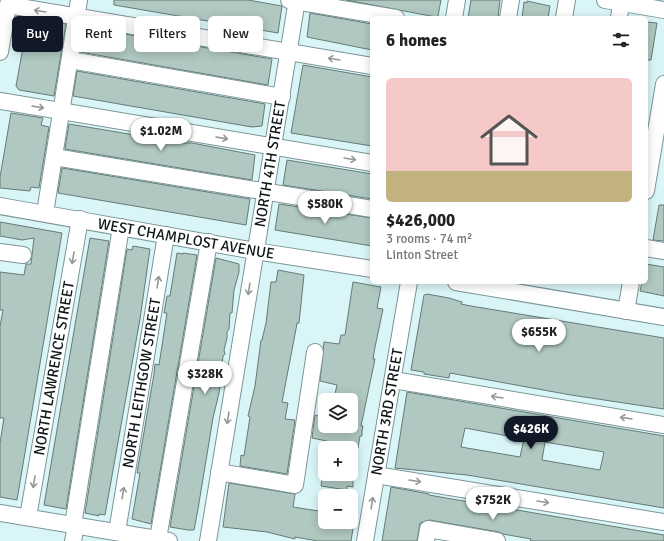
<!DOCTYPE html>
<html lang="en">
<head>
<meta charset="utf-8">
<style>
	:root { --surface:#fff; --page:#f6f6f6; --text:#222; --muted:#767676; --accent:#111827 }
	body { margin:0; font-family:Signika,sans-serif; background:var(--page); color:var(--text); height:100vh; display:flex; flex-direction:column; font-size:15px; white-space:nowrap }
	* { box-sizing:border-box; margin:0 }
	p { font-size:13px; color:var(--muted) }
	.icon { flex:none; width:22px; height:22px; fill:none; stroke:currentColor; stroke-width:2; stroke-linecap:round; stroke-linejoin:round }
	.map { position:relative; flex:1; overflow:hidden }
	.side { position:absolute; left:370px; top:16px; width:278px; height:268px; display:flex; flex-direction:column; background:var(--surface); border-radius:6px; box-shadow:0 2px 10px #0003 }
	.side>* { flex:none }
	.hud { position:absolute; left:12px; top:16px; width:298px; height:36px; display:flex; gap:8px }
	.buttons { position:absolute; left:318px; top:393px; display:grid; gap:8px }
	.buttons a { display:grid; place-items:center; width:40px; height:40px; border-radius:6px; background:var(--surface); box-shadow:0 2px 10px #0003; font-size:20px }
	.price { position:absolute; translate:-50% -34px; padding:0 9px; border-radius:14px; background:#fff; color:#222; font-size:13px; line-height:26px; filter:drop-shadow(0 1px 2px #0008) }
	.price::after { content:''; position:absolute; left:50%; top:24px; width:12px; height:9px; margin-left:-6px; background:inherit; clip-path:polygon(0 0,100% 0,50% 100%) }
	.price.selected { background:var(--accent); color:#fff }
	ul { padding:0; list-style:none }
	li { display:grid; align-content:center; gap:8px; height:212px; padding:0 16px }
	li span { display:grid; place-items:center; height:124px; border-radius:6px; color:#555 }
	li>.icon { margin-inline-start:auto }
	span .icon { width:72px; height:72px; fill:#fffc; stroke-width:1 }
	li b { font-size:17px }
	h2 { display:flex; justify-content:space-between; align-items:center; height:48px; padding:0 16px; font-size:17px }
	.tag { padding:0 14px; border-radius:6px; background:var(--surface); box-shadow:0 2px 10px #0003; font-size:14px; line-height:36px }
	.tag.selected { background:var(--accent); color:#fff }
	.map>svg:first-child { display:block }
	.building { fill:#b0c8c1; stroke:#657b75; fill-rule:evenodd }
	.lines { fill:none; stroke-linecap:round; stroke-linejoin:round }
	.minor-casing { stroke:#7c9598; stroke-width:18 }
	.minor { stroke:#fff; stroke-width:16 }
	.oneway { stroke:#939797 }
	.labels { text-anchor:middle; stroke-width:4; stroke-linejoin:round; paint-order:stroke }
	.street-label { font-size:15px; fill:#0e1718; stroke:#daf5f8 }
</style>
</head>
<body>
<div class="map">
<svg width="664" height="541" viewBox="0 0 664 541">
	<rect width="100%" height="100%" fill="#daf5f8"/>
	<!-- building -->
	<g class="building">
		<polygon points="114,0 248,0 282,6 278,33 114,5"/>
		<polygon points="346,0 441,0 438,16 436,17"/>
		<polygon points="471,0 500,0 498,18 468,18"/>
		<polygon points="527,1 550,6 548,18 522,18 524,2 527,3"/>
		<polygon points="310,13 372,24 372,50 307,37"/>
		<polygon points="24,17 66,24 54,96 19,90 16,86 24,42 20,34"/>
		<polygon points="646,22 657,23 651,60 646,60"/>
		<polygon points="84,27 272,59 268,85 80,52"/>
		<polygon points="303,65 372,77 372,146 291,133"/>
		<polygon points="77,71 265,104 262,126 252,127 73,96"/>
		<polygon points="11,113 43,118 41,125 49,127 39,188 31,187 30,191 0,188 0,177"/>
		<polygon points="69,124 183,143 192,143 255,155 252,180 65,149"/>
		<polygon points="287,160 372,174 372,199 283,185"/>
		<polygon points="62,168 250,199 246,225 58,193"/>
		<polygon points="279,204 372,218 372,246 275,230"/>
		<polygon points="659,205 664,205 664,241 653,240"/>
		<polygon points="0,222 62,233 17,500 0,497 0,443 4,418 0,418 0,326 3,310 0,310 0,272 24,275 26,264 31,264 34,238 22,240 0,236"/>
		<polygon points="90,238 109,241 66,509 44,505"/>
		<polygon points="133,246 150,249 140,319 105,515 99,514 99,516 85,513 127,249 132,250"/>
		<polygon points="177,253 183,254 183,253 197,255 151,524 132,519 140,473 137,473 154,374 155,364 159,365 167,313 164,313 167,296 170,296"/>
		<polygon points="216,258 239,264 239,272 234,290 232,313 230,313 229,329 227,332 227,338 224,350 225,354 223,356 219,393 213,418 198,509 194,530 188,530 170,527"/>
		<polygon points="646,264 664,267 664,296 640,291 642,282 646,282"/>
		<polygon points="278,270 304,275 299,323 297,323 296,329 282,402 288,403 285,419 295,420 287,474 240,466 241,455 244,456 250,417 248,416 255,386 261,340 262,340 266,323 271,282 276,282"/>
		<polygon points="353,282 381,287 377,308 383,309 375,347 373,359 375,359 361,426 363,426 362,431 362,436 360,436 358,448 326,448 327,441 312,438 315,415 325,418 325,426 351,426 351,400 334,398 337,385 320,381 324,342 339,344 341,335 345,335"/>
		<polygon points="427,294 449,298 462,302 461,304 471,306 664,338 664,409 571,395 450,373 449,378 424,374 424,372 411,370 424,295"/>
		<path d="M407 392 664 436V508L467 475 395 468ZM465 428 524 439 520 457 461 447ZM545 442 604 452 600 470 542 460Z"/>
		<polygon points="323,474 353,474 353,487 347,486 347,490 321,486"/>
		<polygon points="229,483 295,494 293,507 325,512 325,522 354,522 351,541 318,541 295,537 295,539 267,532 223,527"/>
		<polygon points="391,487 429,494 429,495 446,498 664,535 664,541 530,541 531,539 503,534 499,532 429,520 420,523 417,541 382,541"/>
	</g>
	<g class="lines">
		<!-- minor casing -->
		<g class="minor-casing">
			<g id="minor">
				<polyline points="289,0 396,18"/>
				<polyline points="605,0 664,10"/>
				<polyline points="8,5 372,66"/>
				<polyline points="454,18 457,0"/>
				<polyline points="508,18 511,0"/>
				<polyline points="564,18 567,0"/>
				<polyline points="619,18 621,3"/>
				<polyline points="0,52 9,0"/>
				<polyline points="70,60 282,97"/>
				<polyline points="0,101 372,163"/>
				<polyline points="54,157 372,209"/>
				<polyline points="646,191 664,84"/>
				<path id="s1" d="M0 206 255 251 372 269"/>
				<polyline points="45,213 79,0"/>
				<polyline points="646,248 664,251"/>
				<polyline points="0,252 23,255"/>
				<polyline points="456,282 664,317"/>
				<polyline points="626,311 631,282"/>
				<polyline points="393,380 664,425"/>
				<polyline points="219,472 295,485 315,352"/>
				<polyline points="376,475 664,522"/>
				<polyline points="0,513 169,541"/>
				<path id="s2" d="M28 517 80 219"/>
				<polyline points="73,525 121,227"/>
				<path id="s3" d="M117 532 166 235"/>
				<polyline points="158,539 209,242"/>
				<polyline points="73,541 76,526"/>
				<path id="s4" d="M208 541 297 0"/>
				<path id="s5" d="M365 541 409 282"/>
				<polyline points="426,541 428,529 497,541"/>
			</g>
		</g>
		<!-- minor -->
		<use href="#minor" class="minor"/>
	</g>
	<!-- one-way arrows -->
	<defs><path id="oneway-shaft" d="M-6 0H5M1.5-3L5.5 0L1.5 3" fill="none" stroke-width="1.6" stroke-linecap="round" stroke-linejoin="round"/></defs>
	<g class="oneway">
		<use href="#oneway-shaft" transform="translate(40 11) rotate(-171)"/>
		<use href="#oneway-shaft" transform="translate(334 59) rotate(-171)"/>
		<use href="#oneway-shaft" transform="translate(38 107) rotate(10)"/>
		<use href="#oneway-shaft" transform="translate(222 138) rotate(10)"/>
		<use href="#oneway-shaft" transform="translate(350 159) rotate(9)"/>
		<use href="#oneway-shaft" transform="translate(73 258) rotate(100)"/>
		<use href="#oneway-shaft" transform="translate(158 282) rotate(-81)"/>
		<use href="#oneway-shaft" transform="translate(249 289) rotate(99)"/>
		<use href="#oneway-shaft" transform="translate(497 397) rotate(-171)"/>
		<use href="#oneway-shaft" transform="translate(228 418) rotate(99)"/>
		<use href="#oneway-shaft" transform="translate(626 418) rotate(-171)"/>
		<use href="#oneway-shaft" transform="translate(415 481) rotate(9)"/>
		<use href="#oneway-shaft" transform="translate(34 482) rotate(100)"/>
		<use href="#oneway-shaft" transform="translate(123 493) rotate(-81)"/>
		<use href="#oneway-shaft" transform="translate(543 502) rotate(9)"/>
		<use href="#oneway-shaft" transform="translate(372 503) rotate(-81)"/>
	</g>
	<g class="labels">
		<!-- street labels -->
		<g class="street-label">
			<text dy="5" stroke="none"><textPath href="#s4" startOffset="382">NORTH 4TH STREET</textPath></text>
			<text dy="5" stroke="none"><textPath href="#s1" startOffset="189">WEST CHAMPLOST AVENUE</textPath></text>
			<text dy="5" stroke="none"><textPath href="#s2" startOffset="151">NORTH LAWRENCE STREET</textPath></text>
			<text dy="5" stroke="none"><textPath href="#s3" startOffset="151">NORTH LEITHGOW STREET</textPath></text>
			<text dy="5" stroke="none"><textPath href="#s5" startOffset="131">NORTH 3RD STREET</textPath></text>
		</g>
	</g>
</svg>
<div class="buttons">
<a><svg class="icon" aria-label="layers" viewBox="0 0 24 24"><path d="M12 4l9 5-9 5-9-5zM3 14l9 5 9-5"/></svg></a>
<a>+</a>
<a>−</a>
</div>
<b class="price" style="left:161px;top:152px">$1.02M</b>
<b class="price" style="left:325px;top:225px">$580K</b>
<b class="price" style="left:539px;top:353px">$655K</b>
<b class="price" style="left:205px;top:395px">$328K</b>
<b class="price selected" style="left:531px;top:450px">$426K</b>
<b class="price" style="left:493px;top:521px">$752K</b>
<div class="hud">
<a class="tag selected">Buy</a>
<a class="tag">Rent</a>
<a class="tag">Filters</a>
<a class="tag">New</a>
</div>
<section class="side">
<h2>6 homes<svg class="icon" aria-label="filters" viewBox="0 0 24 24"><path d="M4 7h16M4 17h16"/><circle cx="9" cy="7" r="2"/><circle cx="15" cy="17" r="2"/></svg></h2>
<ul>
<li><span style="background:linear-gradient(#f6c9c9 75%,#c2b280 0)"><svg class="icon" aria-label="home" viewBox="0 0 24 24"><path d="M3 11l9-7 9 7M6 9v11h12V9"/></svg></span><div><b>$426,000</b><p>3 rooms · 74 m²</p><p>Linton Street</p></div></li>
</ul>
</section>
</div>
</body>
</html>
